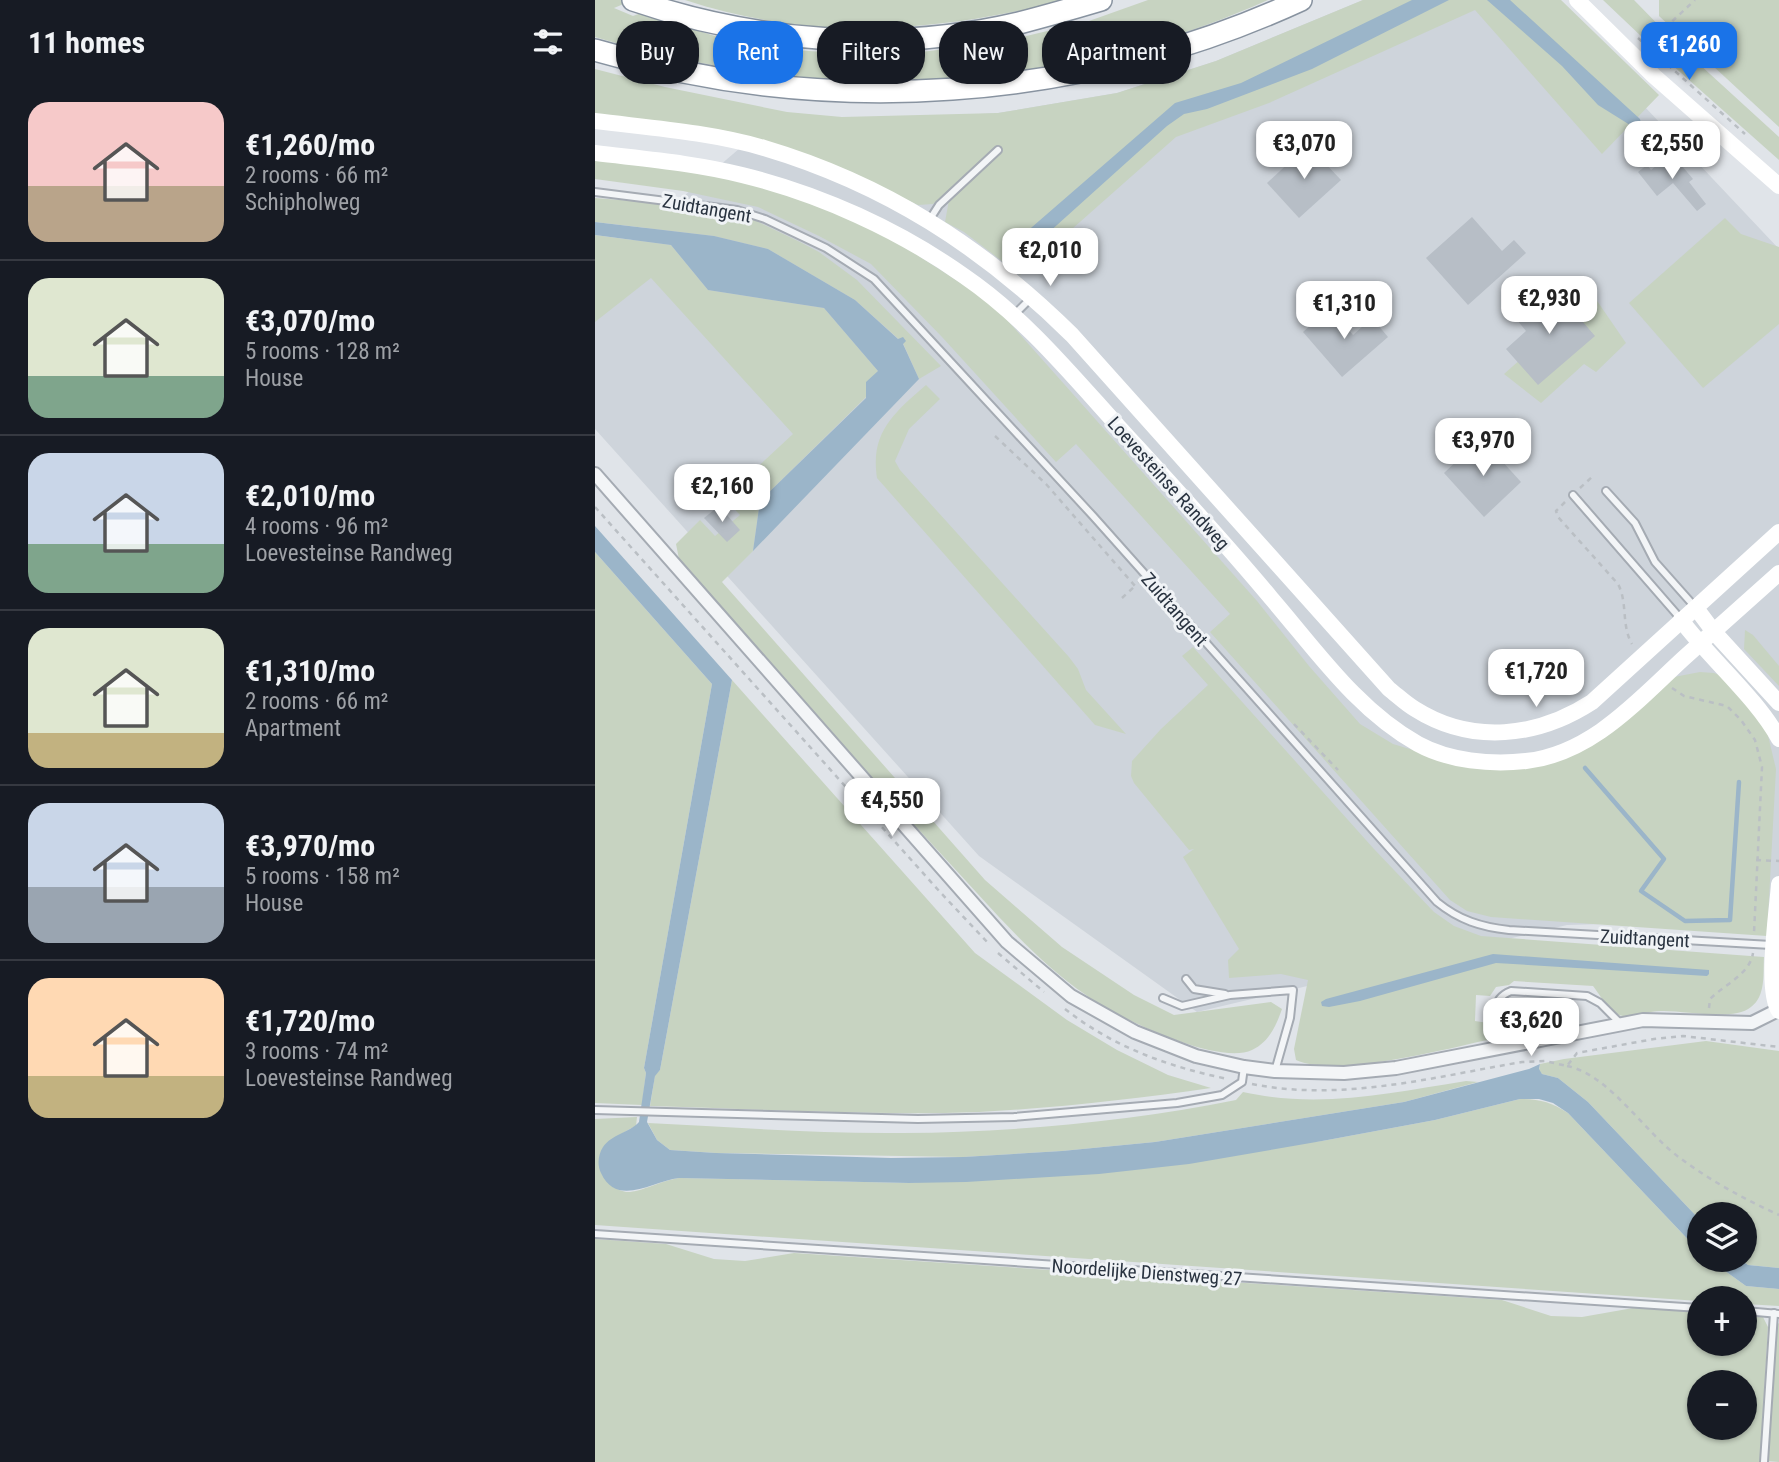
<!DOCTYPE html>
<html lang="en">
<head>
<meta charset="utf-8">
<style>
	:root { --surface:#171b24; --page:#242831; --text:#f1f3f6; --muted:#9ea1a6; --line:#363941; --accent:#1a73e8 }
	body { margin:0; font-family:"Roboto Condensed",sans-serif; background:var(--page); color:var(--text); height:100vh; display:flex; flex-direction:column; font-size:26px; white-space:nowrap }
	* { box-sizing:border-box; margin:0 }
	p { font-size:23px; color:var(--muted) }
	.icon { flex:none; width:38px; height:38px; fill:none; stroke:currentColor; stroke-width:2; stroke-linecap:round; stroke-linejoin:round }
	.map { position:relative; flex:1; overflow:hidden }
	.panel { display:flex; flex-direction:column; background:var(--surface); width:595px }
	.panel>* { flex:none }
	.guide { position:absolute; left:21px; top:21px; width:665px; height:63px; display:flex; gap:14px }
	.fabs { position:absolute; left:1092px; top:1202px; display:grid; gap:14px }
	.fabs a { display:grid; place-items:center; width:70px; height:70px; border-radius:50%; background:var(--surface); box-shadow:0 2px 5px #0004; font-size:35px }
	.price { position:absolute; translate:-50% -60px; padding:0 16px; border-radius:14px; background:#fff; color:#222; font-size:23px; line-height:46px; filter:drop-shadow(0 2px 4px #0008) }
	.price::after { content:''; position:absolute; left:50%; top:42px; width:21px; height:16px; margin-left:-10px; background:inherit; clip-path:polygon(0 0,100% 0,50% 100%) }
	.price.active { background:var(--accent); color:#fff }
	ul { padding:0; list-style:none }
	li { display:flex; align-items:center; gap:21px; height:175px; padding:0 28px }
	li+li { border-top:2px solid var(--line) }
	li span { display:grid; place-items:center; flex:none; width:196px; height:140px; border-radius:21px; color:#555 }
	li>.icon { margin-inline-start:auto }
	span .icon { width:84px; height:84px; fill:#fffc; stroke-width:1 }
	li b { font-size:30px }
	h2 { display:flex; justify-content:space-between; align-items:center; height:84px; padding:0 28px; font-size:30px }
	.pill { padding:0 24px; border-radius:28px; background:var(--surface); box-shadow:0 2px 5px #0004; font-size:24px; line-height:63px }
	.pill.active { background:var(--accent); color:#fff }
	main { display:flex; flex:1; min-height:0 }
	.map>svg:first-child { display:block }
	.built { fill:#ced4db }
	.green { fill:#c7d3c1; fill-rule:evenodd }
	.water { fill:#9bb5c9 }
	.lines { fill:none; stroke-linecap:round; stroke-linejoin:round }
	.stream { stroke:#9bb5c9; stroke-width:4.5 }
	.building { fill:#b7bec6 }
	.lane-casing { stroke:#a5abb3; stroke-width:10 }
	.street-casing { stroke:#a5abb3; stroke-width:16 }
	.highway-casing { stroke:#8893a0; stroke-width:24 }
	.path { stroke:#babfc4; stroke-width:2.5; stroke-dasharray:5 5; stroke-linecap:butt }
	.lane { stroke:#f3f5f7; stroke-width:6 }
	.street { stroke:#f3f5f7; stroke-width:12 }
	.secondary { stroke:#fff; stroke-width:16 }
	.highway { stroke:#fff; stroke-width:21 }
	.labels { text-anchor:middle; stroke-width:6; stroke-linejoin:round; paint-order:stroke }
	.street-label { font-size:19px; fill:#293340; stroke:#f0f3f6 }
</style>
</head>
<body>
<main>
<section class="panel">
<h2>11 homes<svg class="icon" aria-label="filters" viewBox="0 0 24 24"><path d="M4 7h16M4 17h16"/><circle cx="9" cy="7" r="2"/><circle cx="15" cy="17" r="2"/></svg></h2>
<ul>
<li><span style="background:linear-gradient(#f6c9c9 60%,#b9a48a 0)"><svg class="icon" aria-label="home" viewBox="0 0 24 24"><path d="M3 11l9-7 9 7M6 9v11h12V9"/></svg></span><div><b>€1,260/mo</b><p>2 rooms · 66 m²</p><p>Schipholweg</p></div></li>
<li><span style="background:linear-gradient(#dfe7d0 70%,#7fa58c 0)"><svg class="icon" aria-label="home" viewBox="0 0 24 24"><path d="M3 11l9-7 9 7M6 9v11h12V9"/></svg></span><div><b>€3,070/mo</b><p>5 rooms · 128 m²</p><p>House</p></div></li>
<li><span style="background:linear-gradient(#c9d6e8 65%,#7fa58c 0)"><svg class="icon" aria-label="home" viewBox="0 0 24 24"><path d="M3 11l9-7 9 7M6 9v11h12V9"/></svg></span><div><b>€2,010/mo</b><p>4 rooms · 96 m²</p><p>Loevesteinse Randweg</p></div></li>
<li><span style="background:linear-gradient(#dfe7d0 75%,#c2b280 0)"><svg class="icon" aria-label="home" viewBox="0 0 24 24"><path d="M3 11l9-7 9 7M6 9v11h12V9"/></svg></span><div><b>€1,310/mo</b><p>2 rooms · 66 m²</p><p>Apartment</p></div></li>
<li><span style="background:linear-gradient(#c9d6e8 60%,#9aa5b1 0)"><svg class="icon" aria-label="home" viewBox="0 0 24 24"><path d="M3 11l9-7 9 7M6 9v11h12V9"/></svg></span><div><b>€3,970/mo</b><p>5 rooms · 158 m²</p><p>House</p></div></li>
<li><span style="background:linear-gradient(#ffd9b3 70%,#c2b280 0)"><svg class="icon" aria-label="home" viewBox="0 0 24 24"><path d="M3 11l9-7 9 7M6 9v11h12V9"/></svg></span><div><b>€1,720/mo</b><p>3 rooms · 74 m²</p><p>Loevesteinse Randweg</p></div></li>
</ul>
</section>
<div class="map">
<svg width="1184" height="1462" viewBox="0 0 1184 1462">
	<rect width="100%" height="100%" fill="#e0e4e9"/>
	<!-- built -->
	<polygon class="built" points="768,0 949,0 1184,249 1184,919 972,925 602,1012 384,856 0,429 0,272 180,118 275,120 403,113 522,93 621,61"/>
	<!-- green -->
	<g class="green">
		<path d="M0 0H38L19 8 38 16 46 13 136 41 185 49 272 55 318 53 407 42 494 21 553 0H673C458 96 224 104 0 37Z"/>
		<path d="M90 0H473C340 32 222 43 90 0Z"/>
		<polygon points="768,0 966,0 1064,95 1007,154 880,10 674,103 581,137 425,275 369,232 350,222 354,200 408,151 403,146 338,204 323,205 228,161 0,116 0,69 70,87 192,112 247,117 403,113 522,93 621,61"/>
		<polygon points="1008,0 1039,0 1081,43 1184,137 1184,160 1067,56"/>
		<polygon points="1064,0 1184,0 1184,127 1064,16"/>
		<polygon points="0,157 88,167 196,194 296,238 398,304 662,601 714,666 765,724 798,744 838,756 957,761 1079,677 1105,672 1119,673 1129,677 1171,727 1181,769 1172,936 896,917 872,911 855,900 615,632 635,614 481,444 461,462 347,337 276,264 224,236 163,207 88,191 0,179"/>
		<polygon points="0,198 89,205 149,215 205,242 224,252 262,280 346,366 324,379 308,343 260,300 173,249 119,236 0,222"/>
		<polygon points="1130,218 1146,234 1184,247 1184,324 1108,388 1034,303"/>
		<path d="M0 235 76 245 113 290 229 308 283 371 271 397 165 501 158 551 127 582 390 880 467 947 539 995 579 1015 676 1002 687 1009C681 1026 674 1042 657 1050 622 1066 521 1017 491 995 436 957 392 903 347 855 258 759 171 662 85 564L81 544 105 520 120 536 145 515 129 498 198 434 56 278 0 322Z"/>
		<polygon points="998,295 1031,343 1001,372 989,364 946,403 909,374"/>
		<path d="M331 385 345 399 314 429 300 461 305 470 474 657 483 669 491 690 531 734 500 725 282 478C275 432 299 413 331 385Z"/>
		<polygon points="0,552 117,684 49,1068 51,1073 47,1105 0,1103"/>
		<polygon points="1150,630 1158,635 1184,666 1184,686 1149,649"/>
		<path d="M598 647 779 849 839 912 859 926 886 936 1169 957C1168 974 1171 996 1156 1007 1138 1022 1089 1010 1066 1011 1054 1011 1040 1017 1028 1016 1016 1015 1005 995 998 986L919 981 914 985 901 987 895 996 881 995 880 1021 893 1023 898 1032 897 1039C850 1049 743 1078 701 1060L699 1049 713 980 686 974 634 978 633 960 644 949 588 857 599 849 594 850 539 783 536 776 537 761 566 729 613 685 587 656Z"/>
		<path d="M137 680 380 953 472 1020 522 1050 573 1075 616 1088C539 1099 462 1108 384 1112 275 1116 164 1109 55 1106L60 1075 65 1070Z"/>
		<polygon points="1111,1041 1184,1051 1184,1268 1153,1265 1146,1260 1150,1260 1150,1214 1104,1214 1104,1219 993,1102 963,1078 947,1074 944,1070 945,1064 969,1059"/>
		<path d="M871 1081 883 1082 809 1102 560 1142 467 1151 368 1157 121 1153 75 1150 62 1140 53 1123C138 1127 223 1134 308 1133 420 1132 531 1122 641 1100L648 1092C725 1109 795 1093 871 1081Z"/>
		<path d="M925 1099C944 1099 956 1102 973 1113L1104 1251V1260H1115L1151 1286 1184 1289V1306L1150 1304V1298H1104V1301L0 1225V1119L42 1117 41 1126C21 1135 0 1152 9 1177 16 1185 21 1190 31 1192 44 1193 68 1180 84 1178L314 1183 727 1141 840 1120Z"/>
		<path d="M0 1239 71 1244 119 1259 150 1261 199 1253 907 1300 956 1316 987 1317 1038 1308 1104 1312V1344H1150V1315L1168 1317 1173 1327 1165 1462H0ZM1104 1382H1150V1428H1104Z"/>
		<polygon points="1184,1323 1184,1462 1172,1461 1180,1326"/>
	</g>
	<!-- water -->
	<g class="water">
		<polygon points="817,0 854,0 717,69 612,109 589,114 572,126 442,243 438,241 433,244 429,239 433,236 429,234 580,103 646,83"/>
		<polygon points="892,0 915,0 1045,119 1046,123 1035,125 1003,105 967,66"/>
		<polygon points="0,222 119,236 173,249 260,300 303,339 308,337 311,341 308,344 324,379 158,551 165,501 271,398 271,382 283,371 229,308 113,290 76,245 0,235"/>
		<path d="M0 526 137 680 65 1070 60 1076 52 1122 62 1140 75 1150 121 1153 296 1158 368 1157 467 1151 560 1142 809 1102 934 1069 945 1064 944 1069 947 1074 963 1078 993 1102 1104 1219V1251L973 1113 958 1103 944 1099H925L840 1120 727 1141 594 1164 504 1174 371 1182 314 1183 84 1178C58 1181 22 1208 6 1173 2 1165 3 1155 8 1147 17 1134 34 1133 44 1122L51 1073 49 1068 117 684 0 552Z"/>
		<polygon points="898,954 1114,970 1114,974 1112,976 901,963 765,1001 734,1007 727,1006 726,1002 731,999"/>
		<polygon points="1115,1260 1146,1260 1153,1265 1184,1268 1184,1289 1151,1286"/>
	</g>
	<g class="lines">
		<!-- stream -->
		<polyline class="stream" points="990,768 1069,859 1046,891 1090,921 1135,920 1144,782"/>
	</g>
	<!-- building -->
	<g class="building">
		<polygon points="713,145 746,180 704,218 672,183"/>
		<polygon points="1072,157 1077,163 1081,159 1098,179 1094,182 1111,204 1102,211 1078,183 1062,196 1043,172 1052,165 1056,170"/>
		<polygon points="877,217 907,251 919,240 931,253 873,305 831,258"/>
		<polygon points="957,286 1000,336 943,385 911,349 931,331 922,320"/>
		<polygon points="735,308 758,335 777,318 793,337 747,377 708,332"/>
		<polygon points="886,438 926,482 889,517 849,473"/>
		<polygon points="124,506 145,530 132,542 109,518"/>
	</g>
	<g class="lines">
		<!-- lane casing -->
		<g class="lane-casing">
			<g id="lane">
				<path d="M0 192 142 210 170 219 231 248 279 279 498 516 842 902C864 920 886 927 914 930L1176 945"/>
				<polyline points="335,219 344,205 403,150"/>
				<polyline points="419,315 435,299"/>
				<polyline points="1011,491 1040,523 1060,562 1100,607"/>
				<polyline points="978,495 1085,618"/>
				<polyline points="591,979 599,989 630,994"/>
				<polyline points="568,998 587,1006 635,995 698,990 695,1018 680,1071"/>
				<path d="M905 1047C900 1027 892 1000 916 991L992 996 1005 1003 1026 1024"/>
				<polyline points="0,1110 323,1119 419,1117 582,1103 627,1095 647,1082 649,1067"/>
				<polyline points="0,1234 1104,1308"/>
				<polyline points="1150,1311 1184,1314"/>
				<polyline points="1169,1462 1179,1313"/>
			</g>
		</g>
		<!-- street casing -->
		<g class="street-casing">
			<polyline id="street" points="0,474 412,942 476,996 540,1032 601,1056 649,1067 680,1071 749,1073 801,1068 1048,1020 1157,1023 1183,1010"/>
		</g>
		<!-- highway casing -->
		<g class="highway-casing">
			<g id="highway">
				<path d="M38 0C160 42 297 53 424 23 451 16 479 8 506 0"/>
				<path d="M0 50C232 119 485 102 706 0"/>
			</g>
		</g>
		<!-- path -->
		<g class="path">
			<polyline points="1070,28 1100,0"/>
			<polyline points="1043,38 1150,134"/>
			<polyline points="400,436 451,484 540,586 544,582"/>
			<polyline points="985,488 998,476"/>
			<path d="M970 502 961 511 963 517 1023 584C1033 603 1026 625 1037 644"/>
			<polyline points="0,507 345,892 394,944"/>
			<polyline points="527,598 540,586"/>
			<polyline points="1077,688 1089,696 1132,706 1146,720 1160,740 1167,767 1159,933"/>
			<polyline points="699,724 743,770"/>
			<polyline points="1161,860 1184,861"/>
			<polyline points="403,953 449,992"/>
			<path d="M1114 1008 1115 999C1129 985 1155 974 1158 953"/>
			<path d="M470 1009C518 1047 574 1067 633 1079"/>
			<path d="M972 1066C1014 1074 1050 1133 1085 1158 1116 1181 1149 1199 1184 1215"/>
			<path d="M657 1084C747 1102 838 1077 927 1062L950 1061 972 1066 982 1053 1059 1039 1088 1036 1184 1047"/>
		</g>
		<!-- lane -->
		<use href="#lane" class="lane"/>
		<!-- street -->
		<use href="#street" class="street"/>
		<!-- secondary -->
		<g class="secondary">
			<polyline points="982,0 1059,76 1184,186"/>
			<path d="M0 121C56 128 114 132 169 148 290 184 388 247 477 335L794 689C803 696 811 704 820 709 877 745 943 737 997 702L1184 532"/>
			<path d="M0 153C49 159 99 163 147 175 225 194 304 230 369 276 429 317 475 373 523 426 575 483 627 539 676 598 721 650 762 710 823 744 854 761 896 765 931 761 997 754 1044 699 1090 657 1121 629 1153 601 1184 573"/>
			<polyline points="1101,608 1119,632 1184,703"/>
			<path d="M1086 620C1115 659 1162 698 1184 739"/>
			<path d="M1184 884C1182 913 1170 989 1184 1011"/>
		</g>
		<!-- highway -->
		<use href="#highway" class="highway"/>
	</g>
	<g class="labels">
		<!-- street labels -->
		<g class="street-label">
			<text transform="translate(112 208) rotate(10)" y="7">Zuidtangent</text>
			<text transform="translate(574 483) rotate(48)" y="7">Loevesteinse Randweg</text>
			<text transform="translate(580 609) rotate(49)" y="7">Zuidtangent</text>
			<text transform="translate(1050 938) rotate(3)" y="7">Zuidtangent</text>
			<text transform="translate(552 1272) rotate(4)" y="7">Noordelijke Dienstweg 27</text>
		</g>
	</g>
</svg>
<div class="fabs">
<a><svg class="icon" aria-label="layers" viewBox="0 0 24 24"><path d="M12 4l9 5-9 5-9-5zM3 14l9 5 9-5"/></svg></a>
<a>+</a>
<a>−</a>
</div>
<b class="price active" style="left:1094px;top:82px">€1,260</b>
<b class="price" style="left:709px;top:181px">€3,070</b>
<b class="price" style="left:1077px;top:181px">€2,550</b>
<b class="price" style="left:455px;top:288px">€2,010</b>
<b class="price" style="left:954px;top:336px">€2,930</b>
<b class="price" style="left:749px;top:341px">€1,310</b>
<b class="price" style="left:888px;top:478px">€3,970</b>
<b class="price" style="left:127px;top:524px">€2,160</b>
<b class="price" style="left:941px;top:709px">€1,720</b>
<b class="price" style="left:297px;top:838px">€4,550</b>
<b class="price" style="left:936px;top:1058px">€3,620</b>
<div class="guide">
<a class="pill">Buy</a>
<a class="pill active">Rent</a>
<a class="pill">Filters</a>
<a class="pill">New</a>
<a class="pill">Apartment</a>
</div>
</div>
</main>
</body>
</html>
